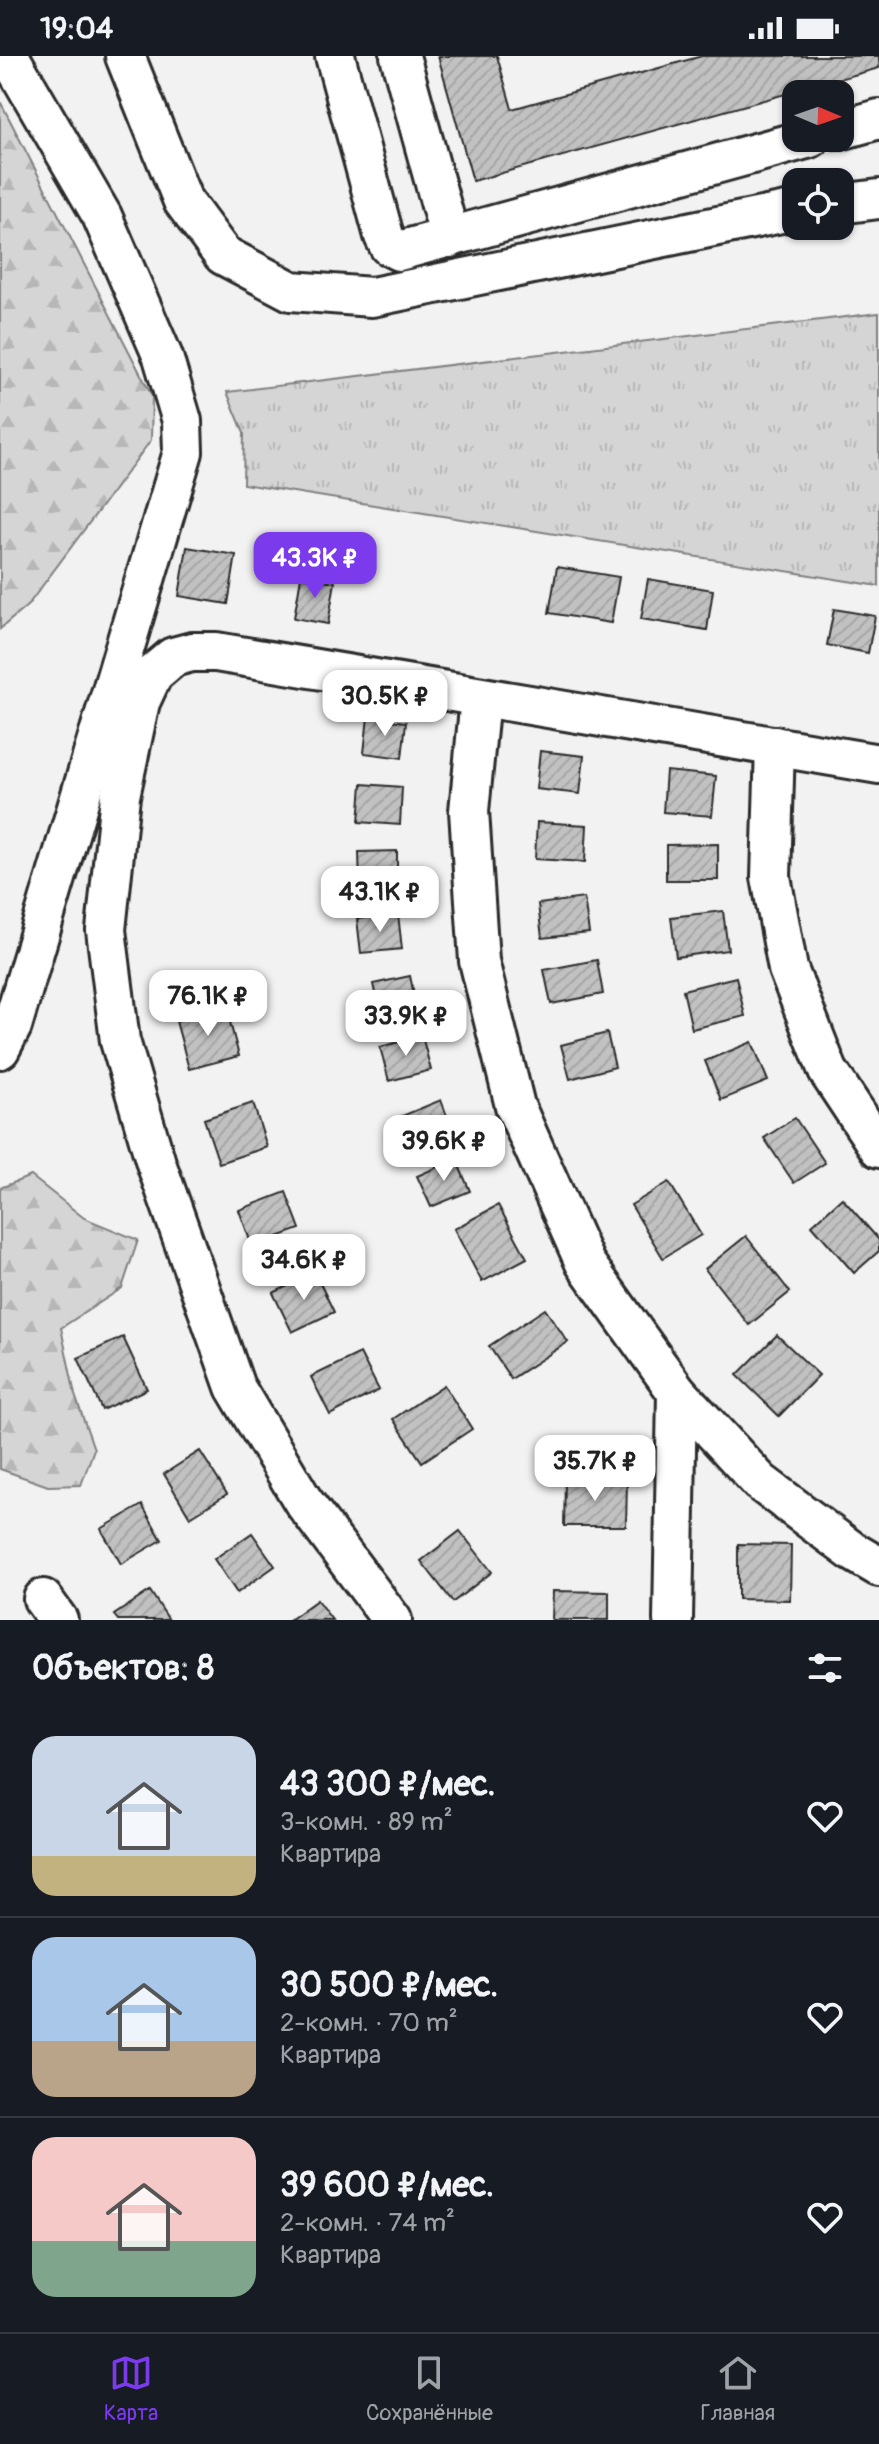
<!DOCTYPE html>
<html lang="ru">
<head>
<meta charset="utf-8">
<style>
	:root { --surface:#171b24; --page:#242831; --text:#f1f3f6; --muted:#9ea1a6; --line:#363941; --accent:#7c3aed }
	body { margin:0; font-family:Pangolin,sans-serif; background:var(--page); color:var(--text); height:100vh; display:flex; flex-direction:column; font-size:30px; white-space:nowrap }
	* { box-sizing:border-box; margin:0 }
	p { font-size:26px; color:var(--muted) }
	.icon { flex:none; width:44px; height:44px; fill:none; stroke:currentColor; stroke-width:2; stroke-linecap:round; stroke-linejoin:round }
	.map { position:relative; height:1564px; overflow:hidden }
	.side { display:flex; flex-direction:column; background:var(--surface); flex:1 }
	.side>* { flex:none }
	.needle { width:52px; rotate:92deg }
	.controls { position:absolute; left:782px; top:24px; display:grid; gap:16px }
	.controls a { display:grid; place-items:center; width:72px; height:72px; border-radius:16px; background:var(--surface); box-shadow:0 2px 6px #0004; font-size:40px }
	.price { position:absolute; translate:-50% -68px; padding:0 18px; border-radius:16px; background:#fff; color:#222; font-size:26px; line-height:52px; filter:drop-shadow(0 2px 4px #0008) }
	.price::after { content:''; position:absolute; left:50%; top:48px; width:24px; height:18px; margin-left:-12px; background:inherit; clip-path:polygon(0 0,100% 0,50% 100%) }
	.price.selected { background:var(--accent); color:#fff }
	ul { padding:0; list-style:none }
	li { display:flex; align-items:center; gap:24px; height:200px; padding:0 32px }
	li+li { border-top:2px solid var(--line) }
	li span { display:grid; place-items:center; flex:none; width:224px; height:160px; border-radius:24px; color:#555 }
	li>.icon { margin-inline-start:auto }
	span .icon { width:96px; height:96px; fill:#fffc; stroke-width:1 }
	li b { font-size:34px }
	h2 { display:flex; justify-content:space-between; align-items:center; height:96px; padding:0 32px; font-size:34px }
	.status { display:flex; justify-content:space-between; align-items:center; height:56px; padding:0 40px; background:var(--surface); direction:ltr }
	.status svg { height:22px; fill:currentColor }
	.tab-bar { display:flex; justify-content:space-around; align-items:center; height:112px; border-top:2px solid var(--line); background:var(--surface); font-size:22px; color:var(--muted) }
	.tab-bar a { display:grid; justify-items:center; gap:4px }
	.tab-bar .selected { color:var(--accent) }
	.map>svg:first-child { display:block }
	.grass { fill:url(#grass-tufts); stroke:#808080; stroke-width:2 }
	.forest { fill:url(#forest-firs); stroke:#808080; stroke-width:2 }
	.building { fill:url(#building-hatch); stroke:#2b2b2b; stroke-width:2 }
	.lines { fill:none; stroke-linecap:round; stroke-linejoin:round }
	.minor-casing { stroke:#2b2b2b; stroke-width:44 }
	.minor { stroke:#fff; stroke-width:38 }
</style>
</head>
<body>
<div class="status"><b>19:04</b><svg viewBox="0 0 49 12"><path d="M0 12V9h3v3zM5 12V6h3v6zM10 12V3h3v9zM15 12V0h3v12zM26 1h20v11H26zM47 4h2v5h-2z"/></svg></div>
<div class="map">
<svg width="879" height="1564" viewBox="0 0 879 1564">
	<defs>
		<pattern id="grass-tufts" width="24" height="20" patternUnits="userSpaceOnUse" patternTransform="scale(2)"><rect width="24" height="20" fill="#d5d5d5"/><path d="M3 7l-1-3M5 7V3M7 7l1-3M15 17l-1-3M17 17v-4M19 17l1-3" fill="none" stroke="#b7b7b7"/></pattern>
		<pattern id="forest-firs" width="22" height="20" patternUnits="userSpaceOnUse" patternTransform="scale(2)"><rect width="22" height="20" fill="#d5d5d5"/><path d="M5 1l3.5 6h-7zM16 11l3.5 6h-7z" fill="#b7b7b7"/></pattern>
		<pattern id="building-hatch" width="6" height="6" patternUnits="userSpaceOnUse" patternTransform="scale(2)"><rect width="6" height="6" fill="#c1c1c1"/><path d="M-1 1l2-2M0 6l6-6M5 7l2-2" fill="none" stroke="#a6a6a6"/></pattern>
	</defs>
	<rect width="100%" height="100%" fill="#f2f2f2"/>
	<filter id="ink" filterUnits="userSpaceOnUse"><feTurbulence type="fractalNoise" baseFrequency=".0125" numOctaves="2"/><feDisplacementMap in="SourceGraphic" scale="16" xChannelSelector="R" yChannelSelector="G"/><feConvolveMatrix kernelMatrix="1 2 1 2 8 2 1 2 1" color-interpolation-filters="sRGB"/></filter>
	<g filter="url(#ink)">
		<!-- grass -->
		<polygon class="grass" points="879,257 879,530 243,428 244,377 227,336"/>
		<!-- forest -->
		<g class="forest">
			<polygon points="0,45 152,340 151,384 28,549 0,573"/>
			<polygon points="31,1120 84,1162 138,1184 122,1232 61,1272 75,1339 94,1393 81,1429 48,1430 0,1413 0,1132"/>
		</g>
		<!-- building -->
		<g class="building">
			<polygon points="438,0 497,0 512,53 702,0 879,0 879,12 473,125"/>
			<polygon points="187,491 236,499 228,548 179,540"/>
			<polygon points="557,511 619,521 611,567 549,557"/>
			<polygon points="301,521 335,526 328,568 294,562"/>
			<polygon points="648,523 713,534 707,574 641,563"/>
			<polygon points="834,553 875,560 868,597 827,589"/>
			<polygon points="368,661 406,666 402,702 364,697"/>
			<polygon points="540,695 584,700 580,738 536,733"/>
			<polygon points="666,715 716,720 712,760 663,756"/>
			<polygon points="362,728 402,731 400,769 359,766"/>
			<polygon points="537,766 587,769 585,806 535,803"/>
			<polygon points="718,788 718,824 666,824 666,789"/>
			<polygon points="397,795 397,829 360,829 359,796"/>
			<polygon points="584,842 589,877 542,882 538,848"/>
			<polygon points="723,855 728,894 676,901 671,861"/>
			<polygon points="398,858 402,893 361,897 357,863"/>
			<polygon points="597,904 603,938 551,948 544,914"/>
			<polygon points="410,920 417,952 380,960 373,928"/>
			<polygon points="736,921 745,960 692,973 683,934"/>
			<polygon points="226,951 239,1000 189,1013 176,965"/>
			<polygon points="607,977 615,1011 570,1023 561,989"/>
			<polygon points="422,980 431,1014 389,1025 380,991"/>
			<polygon points="752,986 768,1025 721,1044 705,1005"/>
			<polygon points="441,1044 453,1076 413,1091 402,1060"/>
			<polygon points="253,1047 267,1091 219,1107 204,1063"/>
			<polygon points="795,1062 825,1107 794,1127 764,1082"/>
			<polygon points="456,1103 470,1135 431,1151 417,1120"/>
			<polygon points="669,1126 701,1179 663,1202 631,1149"/>
			<polygon points="286,1136 300,1173 252,1190 239,1154"/>
			<polygon points="842,1142 879,1184 879,1195 854,1217 812,1169"/>
			<polygon points="498,1149 527,1202 482,1226 454,1173"/>
			<polygon points="746,1180 790,1236 749,1269 705,1213"/>
			<polygon points="315,1217 334,1256 292,1276 273,1237"/>
			<polygon points="545,1253 568,1286 511,1323 489,1290"/>
			<polygon points="777,1279 819,1319 779,1360 737,1319"/>
			<polygon points="123,1281 147,1333 102,1354 78,1302"/>
			<polygon points="360,1297 379,1334 330,1359 311,1321"/>
			<polygon points="444,1329 472,1373 422,1406 393,1363"/>
			<polygon points="200,1395 227,1438 190,1461 164,1418"/>
			<polygon points="565,1424 627,1425 626,1470 564,1470"/>
			<polygon points="142,1449 162,1484 121,1508 101,1473"/>
			<polygon points="460,1475 492,1516 453,1546 421,1505"/>
			<polygon points="252,1477 275,1510 237,1537 214,1503"/>
			<polygon points="738,1488 791,1489 790,1544 738,1543"/>
			<polygon points="150,1535 169,1564 118,1564 114,1559"/>
			<polygon points="553,1535 609,1536 609,1564 552,1564"/>
			<polygon points="317,1544 332,1564 289,1564"/>
		</g>
		<g class="lines">
			<!-- minor casing -->
			<g class="minor-casing">
				<g id="minor">
					<polyline points="125,0 183,145 223,199 291,235 372,241 796,154"/>
					<polyline points="335,0 384,180 389,190 399,195 810,82"/>
					<polyline points="400,0 450,182"/>
					<polyline points="840,74 879,63"/>
					<polyline points="840,148 879,143"/>
					<polyline points="480,642 469,755 479,905 515,1050 585,1207 677,1336 760,1426 852,1495 879,1511"/>
					<polyline points="775,690 771,821 788,913 828,1015 879,1092"/>
					<polyline points="0,993 12,970 183,396 182,365 163,301 102,160 9,0"/>
					<polyline points="43,1543 58,1564"/>
					<polyline points="392,1564 303,1445 235,1331 156,1107 120,985 106,874 120,740 140,646 153,618 173,601 192,596 216,596 879,708"/>
					<polyline points="673,1564 677,1336"/>
				</g>
			</g>
			<!-- minor -->
			<use href="#minor" class="minor"/>
		</g>
	</g>
</svg>
<div class="controls">
<a><svg class="needle" viewBox="-14 -14 28 28"><path d="M0-13l5 13h-10z" fill="#e53935"/><path d="M0 13l5-13h-10z" fill="#9ea1a6"/></svg></a>
<a><svg class="icon" aria-label="locate" viewBox="0 0 24 24"><circle cx="12" cy="12" r="6"/><path d="M12 2v4M12 18v4M2 12h4M18 12h4"/></svg></a>
</div>
<b class="price selected" style="left:315px;top:544px">43.3K ₽</b>
<b class="price" style="left:385px;top:682px">30.5K ₽</b>
<b class="price" style="left:380px;top:878px">43.1K ₽</b>
<b class="price" style="left:208px;top:982px">76.1K ₽</b>
<b class="price" style="left:406px;top:1002px">33.9K ₽</b>
<b class="price" style="left:444px;top:1127px">39.6K ₽</b>
<b class="price" style="left:304px;top:1246px">34.6K ₽</b>
<b class="price" style="left:595px;top:1447px">35.7K ₽</b>
</div>
<section class="side">
<h2>Объектов: 8<svg class="icon" aria-label="filters" viewBox="0 0 24 24"><path d="M4 7h16M4 17h16"/><circle cx="9" cy="7" r="2"/><circle cx="15" cy="17" r="2"/></svg></h2>
<ul>
<li><span style="background:linear-gradient(#c9d6e8 75%,#c2b280 0)"><svg class="icon" aria-label="home" viewBox="0 0 24 24"><path d="M3 11l9-7 9 7M6 9v11h12V9"/></svg></span><div><b>43 300 ₽/мес.</b><p>3-комн. · 89 m²</p><p>Квартира</p></div><svg class="icon" aria-label="heart" viewBox="0 0 24 24"><path d="M12 20l-8-8c-3-5 5-10 8-4 3-6 11-1 8 4z"/></svg></li>
<li><span style="background:linear-gradient(#a9c7e8 65%,#b9a48a 0)"><svg class="icon" aria-label="home" viewBox="0 0 24 24"><path d="M3 11l9-7 9 7M6 9v11h12V9"/></svg></span><div><b>30 500 ₽/мес.</b><p>2-комн. · 70 m²</p><p>Квартира</p></div><svg class="icon" aria-label="heart" viewBox="0 0 24 24"><path d="M12 20l-8-8c-3-5 5-10 8-4 3-6 11-1 8 4z"/></svg></li>
<li><span style="background:linear-gradient(#f6c9c9 65%,#7fa58c 0)"><svg class="icon" aria-label="home" viewBox="0 0 24 24"><path d="M3 11l9-7 9 7M6 9v11h12V9"/></svg></span><div><b>39 600 ₽/мес.</b><p>2-комн. · 74 m²</p><p>Квартира</p></div><svg class="icon" aria-label="heart" viewBox="0 0 24 24"><path d="M12 20l-8-8c-3-5 5-10 8-4 3-6 11-1 8 4z"/></svg></li>
</ul>
</section>
<nav class="tab-bar">
<a class="selected"><svg class="icon" aria-label="map" viewBox="0 0 24 24"><path d="M3 6l6-2 6 2 6-2v14l-6 2-6-2-6 2zM9 4v14M15 6v14"/></svg>Карта</a>
<a><svg class="icon" aria-label="saved" viewBox="0 0 24 24"><path d="M7 4h10v16l-5-4-5 4z"/></svg>Сохранённые</a>
<a><svg class="icon" aria-label="home" viewBox="0 0 24 24"><path d="M3 11l9-7 9 7M6 9v11h12V9"/></svg>Главная</a>
</nav>
</body>
</html>
